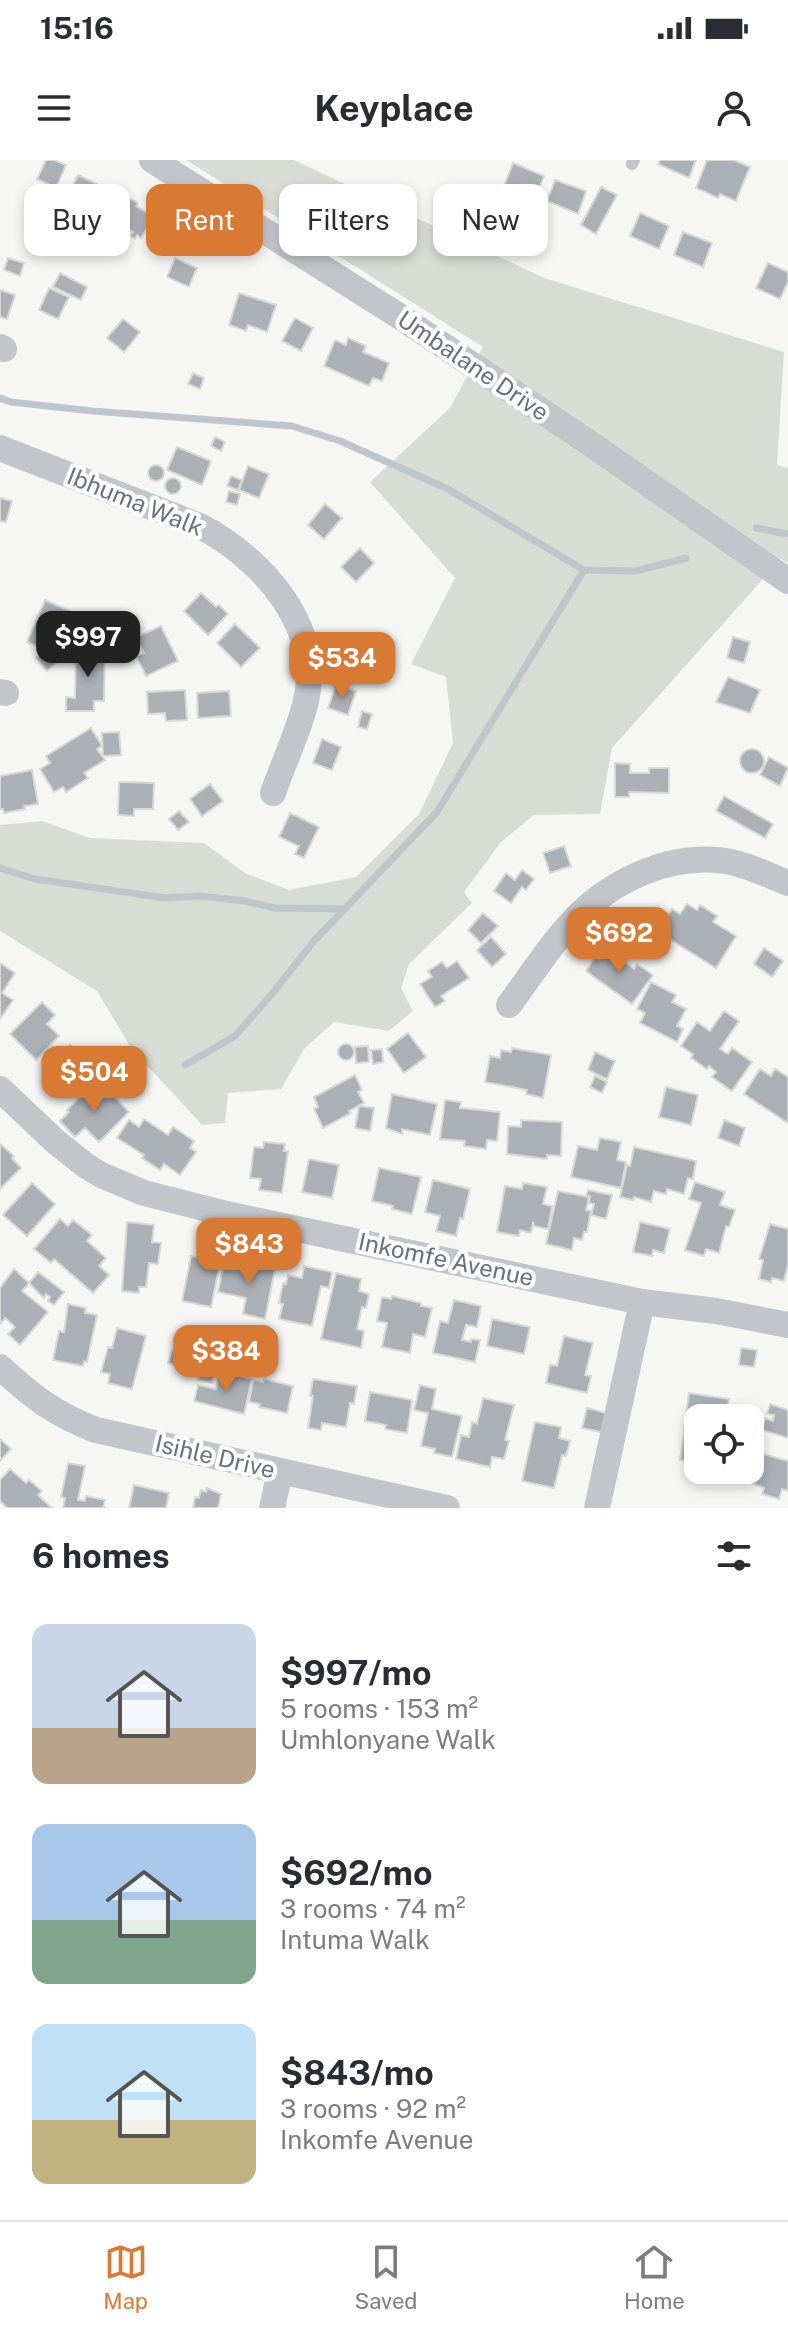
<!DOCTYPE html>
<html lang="en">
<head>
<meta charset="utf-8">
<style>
	:root { --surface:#fff; --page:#f2f2f3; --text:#2b2b33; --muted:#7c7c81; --line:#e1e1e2; --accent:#d87a33 }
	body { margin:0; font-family:"Public Sans",sans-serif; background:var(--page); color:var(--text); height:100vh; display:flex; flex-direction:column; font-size:30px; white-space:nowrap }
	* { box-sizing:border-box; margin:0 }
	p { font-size:26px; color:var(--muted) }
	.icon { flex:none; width:44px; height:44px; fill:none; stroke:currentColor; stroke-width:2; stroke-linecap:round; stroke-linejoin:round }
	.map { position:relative; height:1348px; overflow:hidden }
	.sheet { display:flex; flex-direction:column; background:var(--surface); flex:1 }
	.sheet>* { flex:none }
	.banner { position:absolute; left:24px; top:24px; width:740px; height:72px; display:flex; gap:16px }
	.controls { position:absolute; left:684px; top:1244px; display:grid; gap:16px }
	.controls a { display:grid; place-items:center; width:80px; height:80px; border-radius:16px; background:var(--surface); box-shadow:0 4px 12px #0003; font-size:40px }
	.price { position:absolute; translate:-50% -68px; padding:0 18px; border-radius:16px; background:var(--accent); color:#fff; font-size:26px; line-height:52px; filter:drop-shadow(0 2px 4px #0008) }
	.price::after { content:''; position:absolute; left:50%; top:48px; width:24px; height:18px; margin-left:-12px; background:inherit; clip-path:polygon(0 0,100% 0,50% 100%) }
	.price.active { background:#222; color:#fff }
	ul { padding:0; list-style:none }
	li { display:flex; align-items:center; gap:24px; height:200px; padding:0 32px }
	li span { display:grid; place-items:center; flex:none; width:224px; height:160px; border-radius:16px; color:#555 }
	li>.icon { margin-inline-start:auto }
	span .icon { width:96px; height:96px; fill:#fffc; stroke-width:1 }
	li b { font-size:34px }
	h2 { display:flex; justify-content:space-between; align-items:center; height:96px; padding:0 32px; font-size:34px }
	.pill { padding:0 28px; border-radius:16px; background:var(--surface); box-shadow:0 4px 12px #0003; font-size:28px; line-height:72px }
	.pill.active { background:var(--accent); color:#fff }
	.status { display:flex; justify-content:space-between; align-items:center; height:56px; padding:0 40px; background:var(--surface); direction:ltr }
	.status svg { height:22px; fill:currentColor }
	header { display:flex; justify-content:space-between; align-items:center; height:104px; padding:0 32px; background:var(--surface); font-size:36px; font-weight:700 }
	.dock { display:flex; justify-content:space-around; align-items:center; height:112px; border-top:2px solid var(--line); background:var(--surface); font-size:22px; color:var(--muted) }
	.dock a { display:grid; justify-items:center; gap:4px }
	.dock .active { color:var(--accent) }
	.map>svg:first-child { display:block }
	.green { fill:#d7ddd5 }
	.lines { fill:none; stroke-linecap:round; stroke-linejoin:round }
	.stream { stroke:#bec5cb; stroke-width:7 }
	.building { fill:#abb0b7; stroke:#d8d8d6; stroke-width:2 }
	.lane { stroke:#c2c5c9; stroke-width:12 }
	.street { stroke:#c2c5c9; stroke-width:26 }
	.labels { text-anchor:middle; stroke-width:8; stroke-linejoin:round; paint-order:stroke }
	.street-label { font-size:24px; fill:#687183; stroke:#fff }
</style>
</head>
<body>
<div class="status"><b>15:16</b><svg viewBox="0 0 49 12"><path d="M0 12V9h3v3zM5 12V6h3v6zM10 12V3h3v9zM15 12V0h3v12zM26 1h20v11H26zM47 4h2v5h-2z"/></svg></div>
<header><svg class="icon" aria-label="menu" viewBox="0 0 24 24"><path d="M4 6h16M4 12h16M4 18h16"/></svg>Keyplace<svg class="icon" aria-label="person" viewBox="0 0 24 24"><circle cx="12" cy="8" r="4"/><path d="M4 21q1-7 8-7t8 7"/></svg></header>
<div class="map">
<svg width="788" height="1348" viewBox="0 0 788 1348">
	<rect width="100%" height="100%" fill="#f6f7f4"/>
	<!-- green -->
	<polygon class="green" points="186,0 294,0 544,118 784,192 777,305 788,308 788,403 781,399 612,588 600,654 534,655 501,682 464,732 472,743 409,804 401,828 413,851 389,871 334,862 304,889 281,929 228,933 225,963 202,965 131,888 97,831 0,771 0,665 42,661 90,678 204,683 245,713 289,730 356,717 419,654 453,583 446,517 411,504 455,418 370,322 450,248 483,187"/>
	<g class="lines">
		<!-- stream -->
		<g class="stream">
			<polyline points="0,238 11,242 92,251 292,266 340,281 448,329 584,410 636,411 686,398"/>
			<polyline points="756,368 788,374"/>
			<polyline points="0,708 35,719 165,738 199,736 245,741 275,748 344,749"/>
			<polyline points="185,905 235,876 272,834 314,781 437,652 584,410"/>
		</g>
	</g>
	<!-- building -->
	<g class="building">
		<polygon points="46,0 54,0 66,5 56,28 37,19"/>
		<polygon points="660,0 696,0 689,18 658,4"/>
		<polygon points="707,0 734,0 750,7 736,41 720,34 718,38 696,28"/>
		<polygon points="513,3 544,16 536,37 504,26"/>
		<polygon points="78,15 97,24 85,47 67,37"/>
		<polygon points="555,20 586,31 578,54 547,41"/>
		<polygon points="601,27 617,35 596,74 581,65"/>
		<polygon points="126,36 138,43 136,46 154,57 141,78 137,75 135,79 130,76 133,72 112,58"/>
		<polygon points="72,41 82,47 77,58 66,52"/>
		<polygon points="640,53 669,66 659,89 630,76"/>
		<circle cx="119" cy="74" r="7"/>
		<polygon points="683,72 712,83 703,107 674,95"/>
		<polygon points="8,98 24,103 20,116 4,110"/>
		<polygon points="175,98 197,108 189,127 167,117"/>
		<polygon points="768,103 788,112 788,122 780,139 756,128"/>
		<polygon points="60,113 87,127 81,140 53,127"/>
		<polygon points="49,128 69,137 58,159 39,150"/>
		<polygon points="0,130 15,135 7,159 0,157"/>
		<polygon points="239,133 276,145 267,172 248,165 246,171 229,165"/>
		<polygon points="295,158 313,168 301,191 282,181"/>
		<polygon points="123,159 140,172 124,192 107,178"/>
		<polygon points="348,178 366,186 363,192 389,203 382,221 373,218 369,226 324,206 335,180 346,185"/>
		<polygon points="193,213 204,218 200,229 188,224"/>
		<polygon points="215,277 225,282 221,291 211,286"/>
		<polygon points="177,287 211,301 202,325 167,310"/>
		<circle cx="156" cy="313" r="8"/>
		<polygon points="248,306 269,314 259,338 239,330"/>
		<polygon points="231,316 242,320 238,330 227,326"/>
		<circle cx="173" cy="326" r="8"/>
		<polygon points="229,331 240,334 237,345 226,342"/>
		<polygon points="0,338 12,341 6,362 0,361"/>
		<polygon points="325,344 342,358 324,379 308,365"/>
		<polygon points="360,388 374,403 356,422 341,407"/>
		<polygon points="201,433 216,447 219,445 228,454 208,475 184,451"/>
		<polygon points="45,440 81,456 67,487 46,477 41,488 27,482"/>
		<polygon points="235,464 260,488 241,507 217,483"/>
		<polygon points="161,466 178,501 146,516 136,496 144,493 136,477"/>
		<polygon points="351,475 356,500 336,503 331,479"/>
		<polygon points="733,477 750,482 744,503 727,498"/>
		<polygon points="53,482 65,495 47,511 36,498"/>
		<polygon points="76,487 105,488 104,541 94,541 94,551 66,551 66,537 75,538"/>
		<polygon points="370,493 373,506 361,509 359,495"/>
		<polygon points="728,517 760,530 750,553 716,542"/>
		<polygon points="336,525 356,531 348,555 328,548"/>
		<polygon points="185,530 187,560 166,561 165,553 148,554 147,532"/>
		<polygon points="229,531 231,556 198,558 197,533"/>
		<polygon points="362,551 372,554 367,569 358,567"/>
		<polygon points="91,568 102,586 97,589 105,600 84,613 88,618 66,632 63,627 54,632 40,609 50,603 46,596"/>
		<polygon points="119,572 121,595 103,596 102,573"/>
		<polygon points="322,579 341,587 332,610 313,603"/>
		<circle cx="752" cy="601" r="12"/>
		<polygon points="769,597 788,608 780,626 760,615"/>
		<polygon points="615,603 630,604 630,613 649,613 649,608 669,608 669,633 629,632 629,637 615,637"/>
		<polygon points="32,610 38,644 24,646 25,649 4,653 3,649 0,649 0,616"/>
		<polygon points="119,622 154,623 153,649 134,649 134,656 118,655"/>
		<polygon points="210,624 223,641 202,656 190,639"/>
		<polygon points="724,636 773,664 765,678 716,651"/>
		<polygon points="179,651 189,662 178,670 169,659"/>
		<polygon points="290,653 319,667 304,698 295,694 299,686 279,677"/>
		<polygon points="564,686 571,706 550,713 543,693"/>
		<polygon points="522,710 534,719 526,730 522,727 511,743 494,731 506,713 515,720"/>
		<polygon points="687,744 697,750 700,745 717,756 713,762 736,776 716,808 658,772 672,749 680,754"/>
		<polygon points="483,753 498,766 481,783 468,770"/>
		<polygon points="491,777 506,794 492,807 477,790"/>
		<polygon points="609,785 624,796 621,799 634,809 637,804 653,815 632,844 586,811 595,797 599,799"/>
		<polygon points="764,788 783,801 772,817 754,804"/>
		<polygon points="457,801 469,818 441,836 445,841 435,847 420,824 432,817 428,811 442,802 447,808"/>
		<polygon points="0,803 15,813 2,833 13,840 0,859"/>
		<polygon points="651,822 676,835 672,842 686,849 677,866 683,869 677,882 640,863 645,853 637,849"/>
		<polygon points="42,842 55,855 47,864 59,876 36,900 10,874"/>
		<polygon points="724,851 739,861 720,889 728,894 732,888 752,902 732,931 712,917 716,912 709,906 707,909 691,898 693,894 681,886 697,862 710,871"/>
		<polygon points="408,873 426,897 404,913 387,889"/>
		<circle cx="346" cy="892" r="8"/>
		<polygon points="70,885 94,908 76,926 52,903"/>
		<polygon points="368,886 369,902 356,903 355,887"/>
		<polygon points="512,888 551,895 543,938 526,934 527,930 485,922 490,896 500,898 501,890 511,892"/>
		<polygon points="382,889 383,902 373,904 371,890"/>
		<polygon points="595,892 615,901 607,919 588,910"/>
		<polygon points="760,909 771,916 775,909 788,917 788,963 744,934"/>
		<polygon points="355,915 362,930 358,932 364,943 349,951 351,953 323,968 314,949 318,947 314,937"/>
		<polygon points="595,916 607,922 602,933 590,927"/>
		<polygon points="94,923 105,935 109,931 129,952 99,982 85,968 75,977 60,961 69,952 67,950"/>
		<polygon points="666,927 698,935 691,965 659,957"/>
		<polygon points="392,934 437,944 430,975 402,969 402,974 386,968"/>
		<polygon points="445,940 461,942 460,948 500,952 497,981 487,980 486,989 464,986 465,981 440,979"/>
		<polygon points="359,946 374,948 370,971 355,968"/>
		<polygon points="144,959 168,975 173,967 194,981 190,988 196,992 180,1015 164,1004 160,1010 142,998 144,995 117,978 129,960 139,967"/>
		<polygon points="521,960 562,962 561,996 547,995 547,999 507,994 508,966 521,967"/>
		<polygon points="724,960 745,968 739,986 718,978"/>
		<polygon points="600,978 621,982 617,1000 626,1002 621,1028 571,1017 578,986 597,990"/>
		<polygon points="264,982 285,984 284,991 288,991 282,1033 259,1030 261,1019 250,1018 254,987 263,988"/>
		<polygon points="0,984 14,996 12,998 21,1008 0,1029"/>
		<polygon points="634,987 696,1001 693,1019 688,1018 684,1034 667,1029 666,1034 654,1031 651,1042 634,1037 633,1040 620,1037 627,1005 630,1006"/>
		<polygon points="309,999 339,1005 332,1038 302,1032"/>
		<polygon points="379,1008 421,1017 412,1054 392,1049 393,1046 372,1041"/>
		<polygon points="433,1020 470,1029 463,1059 460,1058 456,1076 436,1071 440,1056 425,1052"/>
		<polygon points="695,1022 725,1032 720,1045 735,1050 729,1067 726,1066 719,1093 706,1089 704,1096 685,1090 701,1043 689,1039"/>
		<polygon points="32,1023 55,1044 27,1076 3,1055"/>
		<polygon points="523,1023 547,1027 543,1044 552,1046 548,1069 534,1066 533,1062 531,1073 520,1070 519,1076 497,1072 505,1026 522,1029"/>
		<polygon points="588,1030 612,1035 606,1059 591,1055 594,1044 589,1043 590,1036 586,1035"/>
		<polygon points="558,1031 589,1037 586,1050 591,1051 587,1072 584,1072 582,1080 574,1078 572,1090 546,1084"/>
		<polygon points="60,1059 68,1066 73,1060 92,1075 87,1081 106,1098 99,1106 109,1115 93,1133 54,1099 51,1103 34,1089"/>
		<polygon points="127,1062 154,1065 152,1082 161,1083 158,1104 149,1103 146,1127 139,1127 139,1133 122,1131"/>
		<polygon points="640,1062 670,1069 664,1093 653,1090 652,1096 633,1092"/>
		<polygon points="770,1064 788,1069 788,1105 784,1121 772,1118 771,1122 759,1119 763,1100 759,1099"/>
		<polygon points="191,1096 211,1100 210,1107 219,1108 211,1147 182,1141"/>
		<polygon points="237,1101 275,1109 265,1159 243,1154 246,1138 218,1132 224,1102 236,1105"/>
		<polygon points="304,1106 332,1112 329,1128 321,1126 312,1166 279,1159 283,1144 279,1143 283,1123 286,1124 288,1115 302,1118"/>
		<polygon points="14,1109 29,1123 22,1131 48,1152 20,1185 8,1174 15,1167 5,1158 0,1164 0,1128"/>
		<polygon points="38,1112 64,1132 54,1145 48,1141 50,1137 46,1134 44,1138 29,1123"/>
		<polygon points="336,1113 361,1119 359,1131 369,1134 366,1148 362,1147 357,1169 364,1171 361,1188 321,1179"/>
		<polygon points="392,1136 421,1143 421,1146 432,1148 425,1177 413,1174 410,1193 382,1187 387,1163 377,1161 382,1137 391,1139"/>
		<polygon points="454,1140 481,1146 477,1167 466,1165 462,1180 471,1182 471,1179 480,1180 475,1202 433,1193 440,1161 448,1163"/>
		<polygon points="68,1144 86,1148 85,1153 97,1155 87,1202 84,1201 83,1206 53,1200 59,1171 64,1172"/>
		<polygon points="492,1159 530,1167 524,1194 487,1186"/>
		<polygon points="117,1168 146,1176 132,1229 108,1223 110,1214 101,1212 108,1187 112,1188"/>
		<polygon points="210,1169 255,1179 251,1196 219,1188 212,1223 198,1220"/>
		<polygon points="184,1171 202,1177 198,1190 180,1184"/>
		<polygon points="564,1176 593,1183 585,1215 591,1216 587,1233 546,1223 550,1205 557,1206"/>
		<polygon points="741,1188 757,1190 754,1207 739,1205"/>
		<polygon points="172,1190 200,1199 196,1211 168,1203"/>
		<polygon points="220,1211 252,1219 244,1254 194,1241 198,1225 216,1229"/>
		<polygon points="264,1219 293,1226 287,1253 259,1247 260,1244 249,1242 253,1220 263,1222"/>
		<polygon points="313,1219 357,1226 354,1244 350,1243 346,1267 322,1263 321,1270 308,1268 313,1236 310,1236"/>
		<polygon points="420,1225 436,1229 432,1249 462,1256 452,1297 434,1293 435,1289 421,1286 428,1253 414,1250"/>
		<polygon points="370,1232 412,1240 407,1273 385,1269 386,1265 365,1261"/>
		<polygon points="689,1233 729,1239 726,1258 698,1258 698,1303 680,1300"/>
		<polygon points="483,1238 514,1245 505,1280 509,1281 504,1299 492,1297 490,1307 456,1299 461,1275 469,1277 472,1262 477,1264"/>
		<polygon points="770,1244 788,1250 788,1278 762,1270 765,1258 773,1261 774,1255 767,1254"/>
		<polygon points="587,1248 606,1253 601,1272 582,1268"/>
		<polygon points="535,1262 561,1267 559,1278 570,1281 566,1296 562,1295 554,1328 522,1321"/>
		<polygon points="0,1279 11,1289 0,1301"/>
		<polygon points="760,1293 788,1301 788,1331 782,1329 779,1339 762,1334 764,1328 742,1319 744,1310 750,1310 750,1305 756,1306"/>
		<polygon points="68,1303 85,1306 78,1340 85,1341 86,1336 105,1340 103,1347 106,1348 63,1348 65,1338 61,1337"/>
		<polygon points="10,1309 26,1323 29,1320 42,1331 38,1335 52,1348 7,1348 0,1341 0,1320"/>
		<polygon points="134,1325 169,1333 166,1348 129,1348"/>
		<polygon points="207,1328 221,1334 218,1348 193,1348 195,1337 199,1338 201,1330 206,1332"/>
	</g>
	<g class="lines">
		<!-- lane -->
		<polyline class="lane" points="632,4 634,0"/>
		<!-- street -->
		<g class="street">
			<polyline points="152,0 399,156 588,282 788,421"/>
			<polyline points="0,187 4,189"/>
			<path d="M0 288 200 366C263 399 325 468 305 545 297 575 283 604 273 633"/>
			<polyline points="0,532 6,533"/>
			<path d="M509 845C555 783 580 733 658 707 680 700 708 697 731 702 750 706 770 716 788 723"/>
			<polyline points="0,929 56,982 85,1005 101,1015 144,1033 231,1055 642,1142 716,1151 788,1165"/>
			<path d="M0 1207C33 1237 54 1254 96 1270L447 1348"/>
			<polyline points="272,1348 280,1312"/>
			<polyline points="597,1348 642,1142"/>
		</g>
	</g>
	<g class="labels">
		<!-- street labels -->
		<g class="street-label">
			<text transform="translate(473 206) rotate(34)" y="8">Umbalane Drive</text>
			<text transform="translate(135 342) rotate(22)" y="8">Ibhuma Walk</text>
			<text transform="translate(446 1100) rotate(12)" y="8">Inkomfe Avenue</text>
			<text transform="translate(215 1297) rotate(13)" y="8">Isihle Drive</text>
		</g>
	</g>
</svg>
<div class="controls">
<a><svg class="icon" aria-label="locate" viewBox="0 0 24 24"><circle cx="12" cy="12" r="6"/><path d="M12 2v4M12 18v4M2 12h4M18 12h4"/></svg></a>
</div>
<b class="price active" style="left:88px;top:519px">$997</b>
<b class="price" style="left:342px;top:540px">$534</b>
<b class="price" style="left:619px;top:815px">$692</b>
<b class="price" style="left:94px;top:954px">$504</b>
<b class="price" style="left:249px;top:1126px">$843</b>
<b class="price" style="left:226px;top:1233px">$384</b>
<div class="banner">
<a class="pill">Buy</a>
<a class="pill active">Rent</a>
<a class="pill">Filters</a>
<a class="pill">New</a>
</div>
</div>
<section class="sheet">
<h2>6 homes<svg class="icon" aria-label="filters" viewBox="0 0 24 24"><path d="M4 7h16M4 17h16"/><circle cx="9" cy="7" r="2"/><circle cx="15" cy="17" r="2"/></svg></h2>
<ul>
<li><span style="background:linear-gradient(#c9d6e8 65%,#b9a48a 0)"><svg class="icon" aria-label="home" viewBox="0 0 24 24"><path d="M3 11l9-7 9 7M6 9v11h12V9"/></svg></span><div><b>$997/mo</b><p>5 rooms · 153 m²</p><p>Umhlonyane Walk</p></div></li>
<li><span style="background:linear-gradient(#a9c7e8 60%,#7fa58c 0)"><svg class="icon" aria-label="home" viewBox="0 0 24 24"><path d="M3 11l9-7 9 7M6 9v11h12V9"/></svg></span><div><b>$692/mo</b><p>3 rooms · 74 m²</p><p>Intuma Walk</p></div></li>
<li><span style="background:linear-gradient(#bfe0f5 60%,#c2b280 0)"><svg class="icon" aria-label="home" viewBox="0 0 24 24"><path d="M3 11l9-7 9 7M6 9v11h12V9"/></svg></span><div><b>$843/mo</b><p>3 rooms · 92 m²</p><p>Inkomfe Avenue</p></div></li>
</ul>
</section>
<nav class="dock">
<a class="active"><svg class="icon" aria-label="map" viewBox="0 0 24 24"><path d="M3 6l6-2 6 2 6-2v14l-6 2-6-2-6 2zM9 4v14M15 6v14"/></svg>Map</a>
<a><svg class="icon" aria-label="saved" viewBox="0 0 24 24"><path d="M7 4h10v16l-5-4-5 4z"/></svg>Saved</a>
<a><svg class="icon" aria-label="home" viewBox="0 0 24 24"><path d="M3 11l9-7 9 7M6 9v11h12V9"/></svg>Home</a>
</nav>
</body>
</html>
